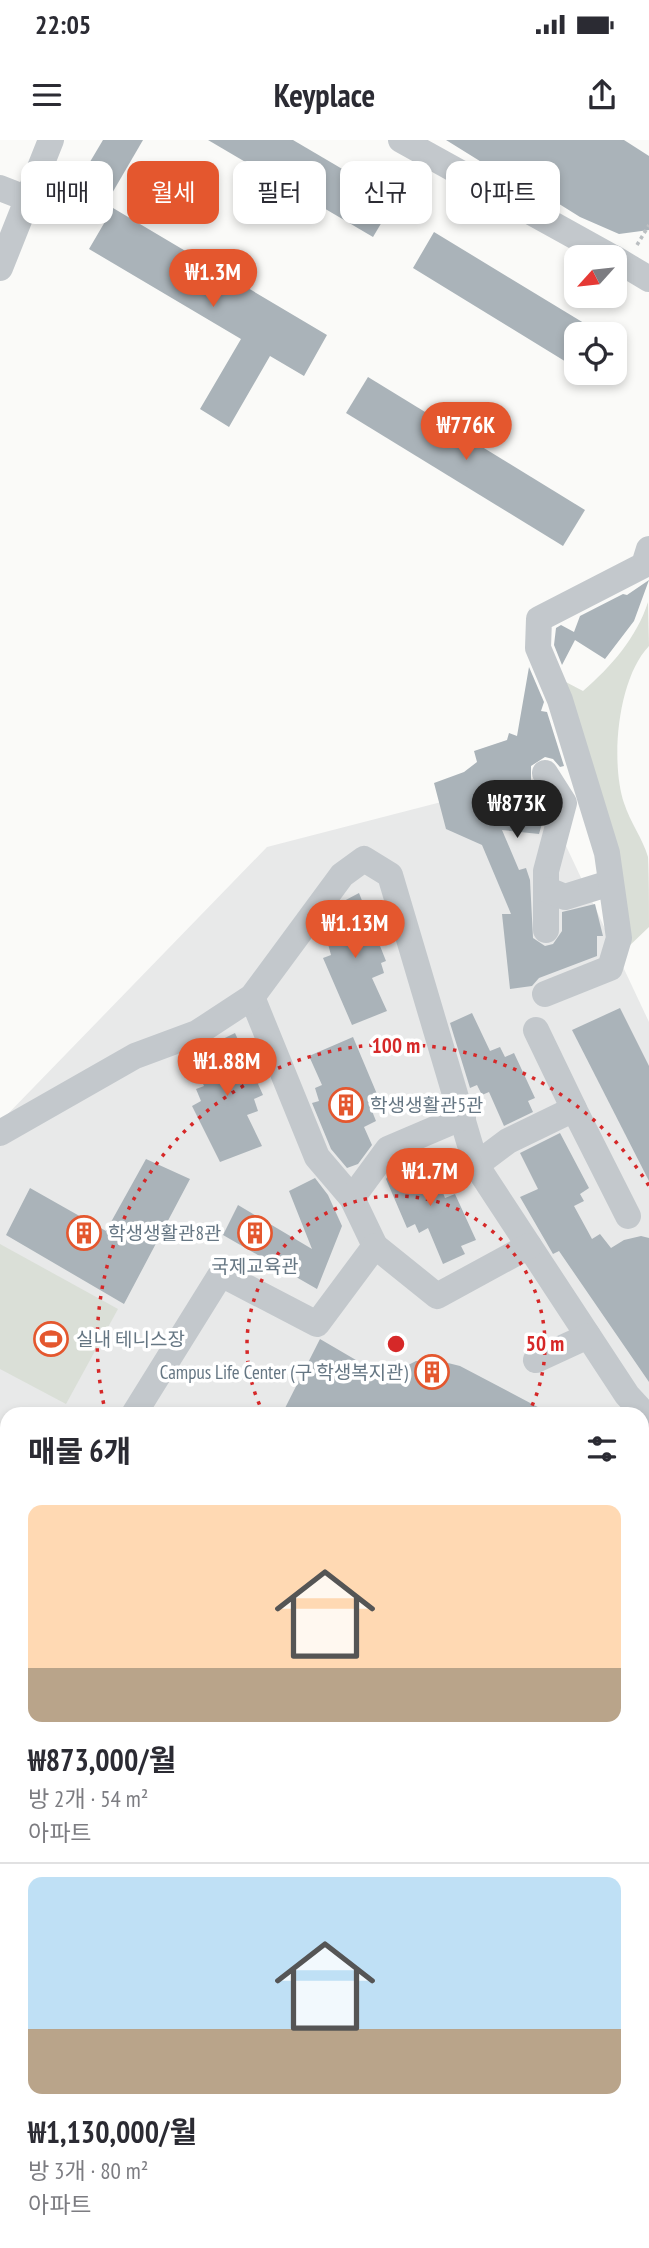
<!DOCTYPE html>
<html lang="ko">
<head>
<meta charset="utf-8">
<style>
	:root { --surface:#fff; --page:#f7f7f7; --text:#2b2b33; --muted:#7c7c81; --line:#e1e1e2; --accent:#e4572e }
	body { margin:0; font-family:"PT Sans Narrow","Noto Sans KR",sans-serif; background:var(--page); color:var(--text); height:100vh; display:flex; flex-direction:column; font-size:26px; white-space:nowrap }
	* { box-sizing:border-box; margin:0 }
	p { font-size:23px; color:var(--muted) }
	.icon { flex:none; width:38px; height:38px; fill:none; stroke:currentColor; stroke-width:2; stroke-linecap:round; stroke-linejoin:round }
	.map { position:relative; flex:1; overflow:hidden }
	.panel { position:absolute; left:0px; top:1267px; width:649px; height:842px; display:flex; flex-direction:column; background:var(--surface); border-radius:21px 21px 0 0; box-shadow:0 4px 10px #0003 }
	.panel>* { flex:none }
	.hud { position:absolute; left:21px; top:21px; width:607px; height:63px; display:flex; gap:14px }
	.needle { width:46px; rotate:243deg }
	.controls { position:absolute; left:564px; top:105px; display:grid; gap:14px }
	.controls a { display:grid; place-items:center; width:63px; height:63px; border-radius:14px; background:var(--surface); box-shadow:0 4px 10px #0003; font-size:35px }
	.price { position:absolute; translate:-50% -60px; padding:0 16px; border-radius:24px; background:var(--accent); color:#fff; font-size:23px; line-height:46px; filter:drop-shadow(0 2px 4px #0008) }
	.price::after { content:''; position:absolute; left:50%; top:42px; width:21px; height:16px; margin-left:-10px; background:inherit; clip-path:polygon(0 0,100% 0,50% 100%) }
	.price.current { background:#222; color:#fff }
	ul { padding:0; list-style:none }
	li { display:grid; align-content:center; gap:14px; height:371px; padding:0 28px }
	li+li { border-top:2px solid var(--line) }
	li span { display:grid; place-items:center; height:217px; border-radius:14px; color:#555 }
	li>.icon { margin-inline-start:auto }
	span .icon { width:126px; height:126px; fill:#fffc; stroke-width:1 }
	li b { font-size:30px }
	h2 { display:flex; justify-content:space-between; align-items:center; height:84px; padding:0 28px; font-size:30px }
	.chip { padding:0 24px; border-radius:14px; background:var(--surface); box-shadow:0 4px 10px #0003; font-size:24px; line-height:63px }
	.chip.current { background:var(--accent); color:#fff }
	.status { display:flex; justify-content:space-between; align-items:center; height:49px; padding:0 35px; background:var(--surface); direction:ltr }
	.status svg { height:19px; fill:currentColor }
	header { display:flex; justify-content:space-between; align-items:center; height:91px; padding:0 28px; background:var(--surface); font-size:32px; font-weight:600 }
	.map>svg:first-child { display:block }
	.built { fill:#e8e9e9 }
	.green { fill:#dadfd7 }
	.building { fill:#aab3b9 }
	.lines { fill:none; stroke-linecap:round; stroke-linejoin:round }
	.path { stroke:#bbbfc2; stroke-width:3.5; stroke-dasharray:3.5 3.5; stroke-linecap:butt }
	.minor { stroke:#c3c8cc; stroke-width:26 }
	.ring { fill:none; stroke:#d62828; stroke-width:3.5; stroke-dasharray:3.5 7 }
	.labels { text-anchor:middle; stroke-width:7; stroke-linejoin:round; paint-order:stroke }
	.poi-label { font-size:19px; fill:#657683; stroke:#fff; text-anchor:start }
	.centre { fill:#d62828; stroke:#fff; stroke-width:3.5 }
	.ring-label { font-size:21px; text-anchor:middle; font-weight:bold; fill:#d62828; stroke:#fff; stroke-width:7; stroke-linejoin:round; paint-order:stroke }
</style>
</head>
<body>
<div class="status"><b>22:05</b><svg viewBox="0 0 49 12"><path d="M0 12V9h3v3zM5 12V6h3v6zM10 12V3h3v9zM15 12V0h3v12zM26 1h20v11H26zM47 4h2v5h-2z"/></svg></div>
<header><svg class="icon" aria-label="menu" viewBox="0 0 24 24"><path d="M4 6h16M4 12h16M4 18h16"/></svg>Keyplace<svg class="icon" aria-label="share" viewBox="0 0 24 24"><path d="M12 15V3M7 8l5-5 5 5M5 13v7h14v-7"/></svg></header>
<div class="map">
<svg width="649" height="2108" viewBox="0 0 649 2108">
	<rect width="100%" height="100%" fill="#fafaf8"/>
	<!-- built -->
	<g class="built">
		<polygon points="534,638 649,882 649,2108 78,2108 71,2102 642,2102 642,1274 7,1274 7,1337 0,1331 0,982 267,707"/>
		<polygon points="7,1403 7,2015 0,1998 0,1414"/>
	</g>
	<!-- green -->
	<g class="green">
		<path d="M648 462 649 506C618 538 610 621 624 663 630 682 643 699 648 717 649 737 649 766 649 787L627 808 562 540 583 551C611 527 637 497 648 462Z"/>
		<polygon points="0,1104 118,1169 66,1264 0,1229"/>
		<polygon points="642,1319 649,1323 649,1519 642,1515"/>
		<polygon points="7,1499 7,1691 0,1686 0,1512"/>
		<polygon points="0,1998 7,2015 7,2102 71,2102 78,2108 0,2108"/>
		<polygon points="228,2102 522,2102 535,2108 225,2108"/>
	</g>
	<!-- building -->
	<g class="building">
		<polygon points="103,0 143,0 111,55 81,37"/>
		<polygon points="208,0 293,0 395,60 373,97"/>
		<polygon points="446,0 624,0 649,16 649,90 619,94 580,77 556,62 554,67"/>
		<polygon points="113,68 327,195 304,236 270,216 229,287 200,269 241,199 89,109"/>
		<polygon points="434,92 602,194 576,194 576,228 413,128"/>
		<polygon points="368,237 585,370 563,406 346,273"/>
		<polygon points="649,440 634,481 605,519 575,500 562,525 554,505 556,488 561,485 574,492 580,476 623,454 627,455"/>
		<polygon points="529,527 544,562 541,571 547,572 564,626 560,627 553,619 545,617 531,626 531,641 547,666 539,694 502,690 519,730 526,728 530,740 533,798 545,806 553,804 562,791 562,772 595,764 603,796 597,796 597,816 539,838 532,846 510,849 502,774 511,774 482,705 446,689 434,643 464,632 477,622 474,611 507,600 509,593 517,596"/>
		<polygon points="359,753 386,821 381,823 384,833 372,838 387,871 352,885 323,818 331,815 328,804 334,802 326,783 342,762"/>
		<polygon points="620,868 649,926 649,1041 572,890"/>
		<polygon points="472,873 490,911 500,907 505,917 514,913 535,958 528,961 533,972 504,986 489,952 482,955 477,945 470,948 450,883"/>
		<polygon points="235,893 263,955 254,959 258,971 247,975 262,1006 220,1022 192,966 201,961 196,949 204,946 190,915"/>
		<polygon points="353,897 382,966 372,971 376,981 364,987 372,1005 358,1024 347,1028 331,1009 312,963 319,961 315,948 322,945 309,916"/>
		<polygon points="560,993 589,1048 580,1054 584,1061 574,1066 592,1099 600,1094 611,1108 624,1100 641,1096 649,1098 649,1242 559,1111 553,1114 520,1057 538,1049 520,1013"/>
		<polygon points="418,1013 433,1047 440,1045 445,1058 455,1054 476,1100 461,1106 465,1114 443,1124 428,1088 419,1093 415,1084 407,1088 386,1039 398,1022"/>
		<polygon points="146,1019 190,1039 124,1164 6,1095 30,1048 106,1091"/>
		<polygon points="315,1038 328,1055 342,1086 317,1149 223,1095 238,1065 312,1109 289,1051"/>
		<polygon points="320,1199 385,1237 416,1221 436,1220 460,1226 551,1274 282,1274"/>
	</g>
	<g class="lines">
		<!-- path -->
		<g class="path">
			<polyline points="637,105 649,85"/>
			<polyline points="0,1713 7,1718"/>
		</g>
		<!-- minor -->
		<g class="minor">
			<polyline points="401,0 612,117"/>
			<polyline points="0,48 28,59"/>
			<polyline points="614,118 649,139"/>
			<polyline points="0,128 51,0"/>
			<polyline points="545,633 564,663 546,731 546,790"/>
			<polyline points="548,750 565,757 610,743"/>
			<polyline points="545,854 610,828 619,798 607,713 560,560 538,508 539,479 644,425 649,409"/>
			<polyline points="252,857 317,1017 352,1058 375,1106"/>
			<polyline points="536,890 574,969"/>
			<polyline points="0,993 135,916 197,893 252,857 342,735 364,719 390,735 476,1025 627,1255 649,1279"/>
			<polyline points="476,1025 508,1001 574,969 628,1076"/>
			<polyline points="352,1058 388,1009 463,977"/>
			<polyline points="536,1220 588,1196"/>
			<polyline points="134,1274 221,1134 317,1184 375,1106 437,1156 529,1106"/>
			<polyline points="642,1526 649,1530"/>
			<polyline points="642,1919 649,1924"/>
			<polyline points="625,2102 638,2108"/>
		</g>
	</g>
	<!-- distance rings -->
	<g class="ring">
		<path d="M264 1274A149 149 0 1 1 528 1274"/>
		<path d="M106 1274A298 298 0 0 1 649 1046"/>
	</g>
	<!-- icons -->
	<defs>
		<g id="building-ring" transform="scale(1.75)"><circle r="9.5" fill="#fff" stroke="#e4572e" stroke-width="1.5"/><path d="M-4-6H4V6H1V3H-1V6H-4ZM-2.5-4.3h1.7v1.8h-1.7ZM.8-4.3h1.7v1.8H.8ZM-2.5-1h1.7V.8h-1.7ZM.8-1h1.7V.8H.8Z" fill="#e4572e"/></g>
		<g id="stadium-ring" transform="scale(1.75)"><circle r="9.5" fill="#fff" stroke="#e4572e" stroke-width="1.5"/><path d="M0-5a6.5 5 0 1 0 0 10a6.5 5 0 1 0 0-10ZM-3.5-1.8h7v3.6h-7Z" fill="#e4572e"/></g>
	</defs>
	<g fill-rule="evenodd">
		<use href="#building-ring" x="346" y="965"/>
		<use href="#building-ring" x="84" y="1093"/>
		<use href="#building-ring" x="255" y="1093"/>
		<use href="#stadium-ring" x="51" y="1199"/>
		<use href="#building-ring" x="432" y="1232"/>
	</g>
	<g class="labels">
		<!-- poi labels -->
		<g class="poi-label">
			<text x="370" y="972">학생생활관5관</text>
			<text x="108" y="1100">학생생활관8관</text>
			<text x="255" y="1133" text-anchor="middle">국제교육관</text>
			<text x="76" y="1206">실내 테니스장</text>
			<text x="408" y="1239" text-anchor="end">Campus Life Center (구 학생복지관)</text>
		</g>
	</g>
	<circle cx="396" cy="1204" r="10" class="centre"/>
	<g class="ring-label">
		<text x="396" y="913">100 m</text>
		<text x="545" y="1211">50 m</text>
	</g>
</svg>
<div class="controls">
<a><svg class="needle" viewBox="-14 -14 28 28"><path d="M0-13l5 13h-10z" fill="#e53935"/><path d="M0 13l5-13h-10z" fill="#7c7c81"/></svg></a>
<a><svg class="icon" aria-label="locate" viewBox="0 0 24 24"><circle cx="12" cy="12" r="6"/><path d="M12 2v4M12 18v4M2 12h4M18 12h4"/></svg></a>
</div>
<b class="price" style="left:213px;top:169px">₩1.3M</b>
<b class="price" style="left:466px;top:322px">₩776K</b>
<b class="price current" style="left:517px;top:700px">₩873K</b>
<b class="price" style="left:355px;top:820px">₩1.13M</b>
<b class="price" style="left:227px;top:958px">₩1.88M</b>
<b class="price" style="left:430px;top:1068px">₩1.7M</b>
<div class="hud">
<a class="chip">매매</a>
<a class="chip current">월세</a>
<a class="chip">필터</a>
<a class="chip">신규</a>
<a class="chip">아파트</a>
</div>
<section class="panel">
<h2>매물 6개<svg class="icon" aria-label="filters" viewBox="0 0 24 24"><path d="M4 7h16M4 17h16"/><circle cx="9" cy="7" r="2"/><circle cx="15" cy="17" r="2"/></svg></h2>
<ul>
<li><span style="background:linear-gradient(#ffd9b3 75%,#b9a48a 0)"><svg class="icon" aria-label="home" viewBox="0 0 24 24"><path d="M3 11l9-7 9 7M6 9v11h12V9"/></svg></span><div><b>₩873,000/월</b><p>방 2개 · 54 m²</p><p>아파트</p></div></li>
<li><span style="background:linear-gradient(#bfe0f5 70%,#b9a48a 0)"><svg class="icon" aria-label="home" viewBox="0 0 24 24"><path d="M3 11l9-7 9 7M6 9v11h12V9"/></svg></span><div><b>₩1,130,000/월</b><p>방 3개 · 80 m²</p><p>아파트</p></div></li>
</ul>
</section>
</div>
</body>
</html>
